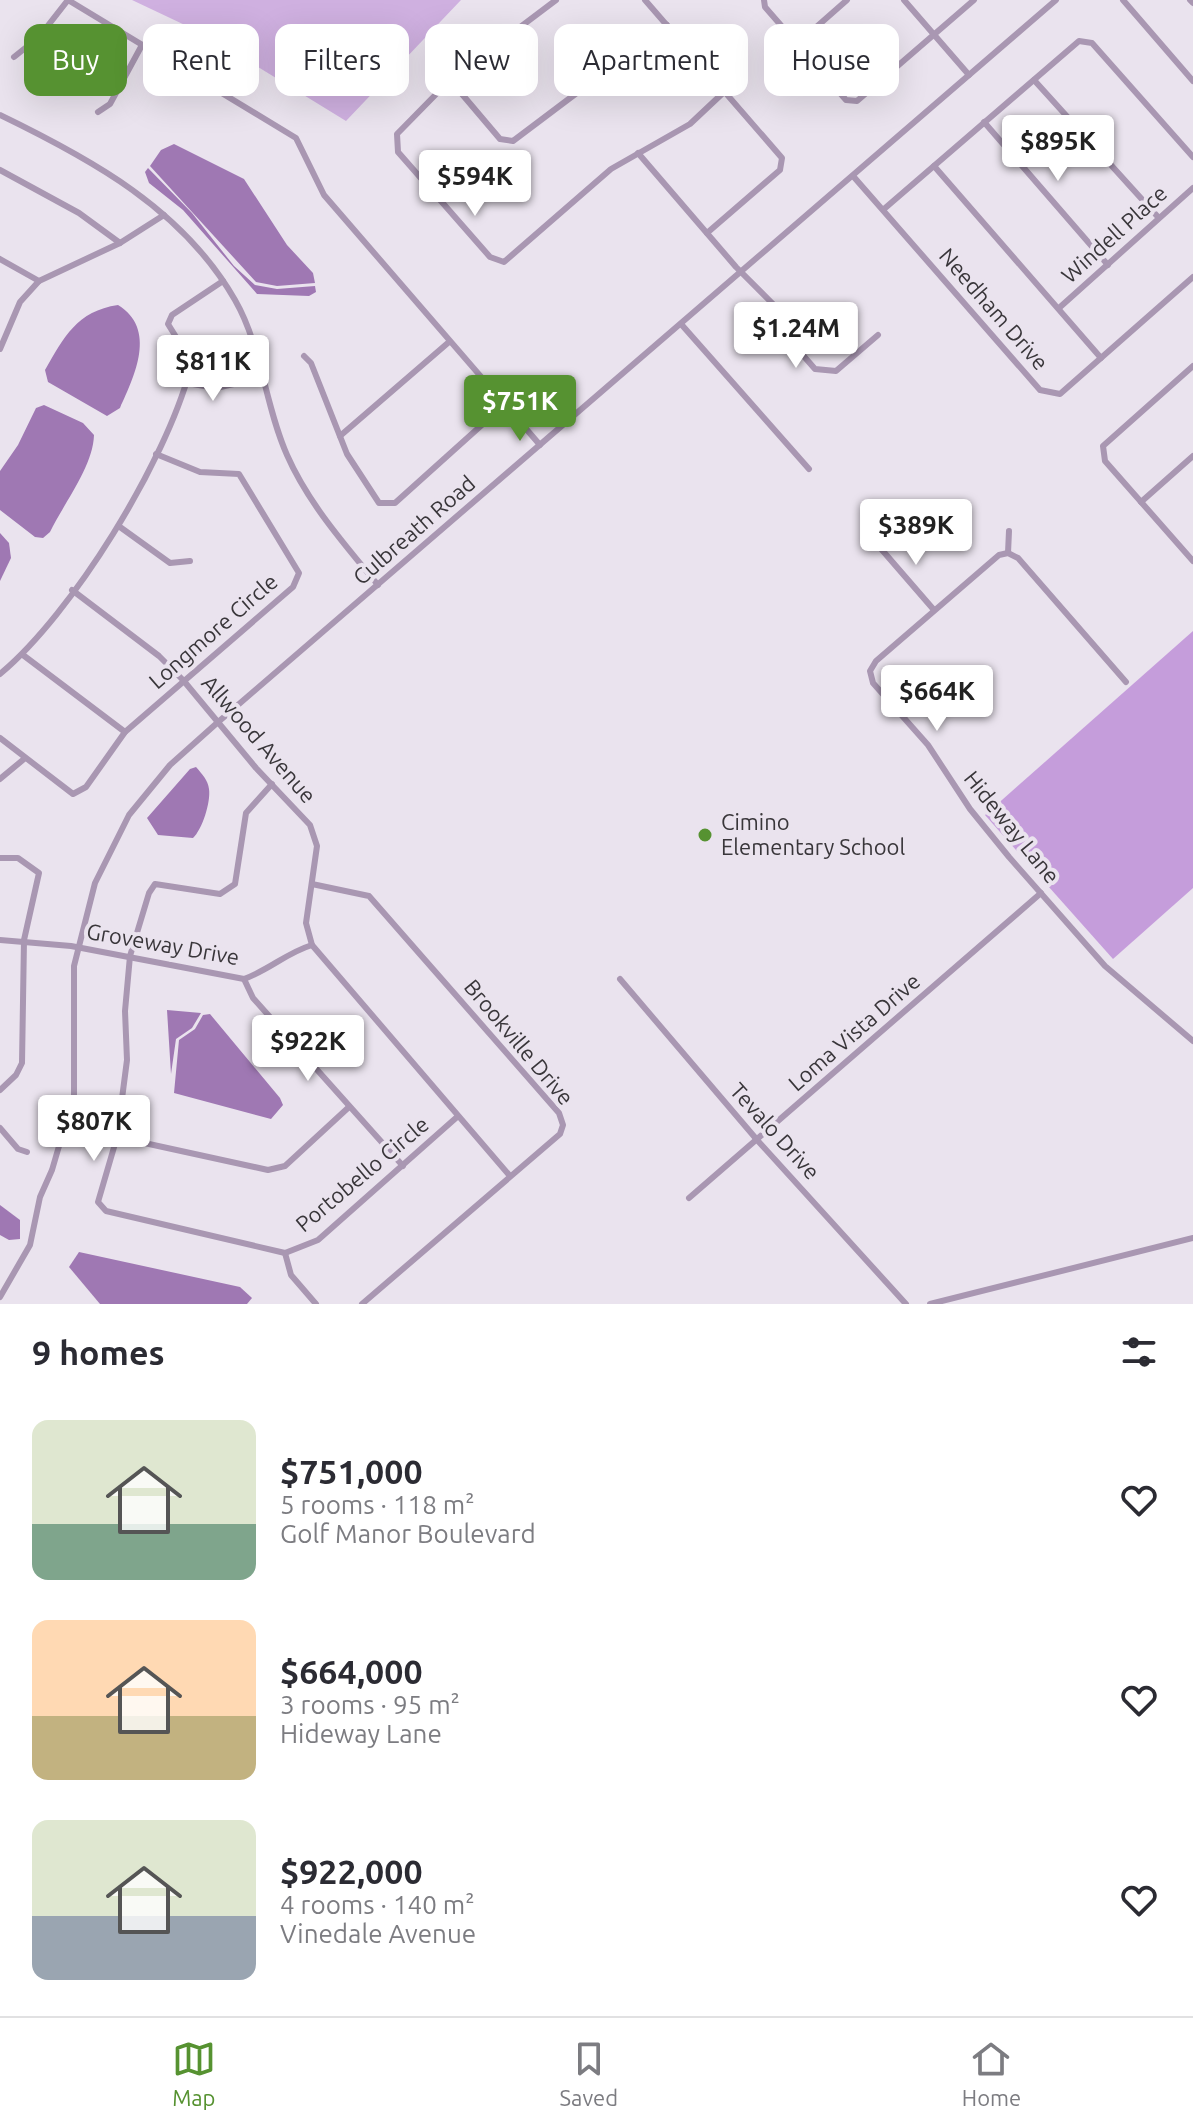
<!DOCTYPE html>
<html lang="en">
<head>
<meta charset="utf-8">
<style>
	:root { --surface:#fff; --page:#f7f7f7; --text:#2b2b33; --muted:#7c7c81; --line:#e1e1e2; --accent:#569231 }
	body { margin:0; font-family:Ubuntu,sans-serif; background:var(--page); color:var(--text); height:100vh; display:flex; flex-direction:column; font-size:30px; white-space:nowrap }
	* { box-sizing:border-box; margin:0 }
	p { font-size:26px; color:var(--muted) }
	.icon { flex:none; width:44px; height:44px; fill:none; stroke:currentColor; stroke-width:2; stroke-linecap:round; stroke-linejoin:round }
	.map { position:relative; height:1304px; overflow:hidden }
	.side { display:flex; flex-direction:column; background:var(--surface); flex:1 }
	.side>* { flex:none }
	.guide { position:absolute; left:24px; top:24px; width:1146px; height:72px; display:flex; gap:16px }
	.price { position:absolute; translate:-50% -68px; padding:0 18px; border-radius:8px; background:#fff; color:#222; font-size:26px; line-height:52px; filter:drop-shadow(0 2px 4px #0008) }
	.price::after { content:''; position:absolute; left:50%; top:48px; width:24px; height:18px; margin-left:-12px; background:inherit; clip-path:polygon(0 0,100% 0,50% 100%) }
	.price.selected { background:var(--accent); color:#fff }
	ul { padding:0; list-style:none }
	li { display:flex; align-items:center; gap:24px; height:200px; padding:0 32px }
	li span { display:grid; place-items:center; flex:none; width:224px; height:160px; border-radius:16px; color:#555 }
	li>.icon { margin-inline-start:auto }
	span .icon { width:96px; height:96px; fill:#fffc; stroke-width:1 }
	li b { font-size:34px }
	h2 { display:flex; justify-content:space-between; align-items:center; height:96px; padding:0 32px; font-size:34px }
	.tag { padding:0 28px; border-radius:16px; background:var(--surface); box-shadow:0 8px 32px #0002; font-size:28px; line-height:72px }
	.tag.selected { background:var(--accent); color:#fff }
	.tabs { display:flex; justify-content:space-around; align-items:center; height:112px; border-top:2px solid var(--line); background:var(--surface); font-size:22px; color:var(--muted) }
	.tabs a { display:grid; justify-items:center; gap:4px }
	.tabs .selected { color:var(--accent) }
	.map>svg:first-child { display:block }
	.green { fill:#cfb0e0 }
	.forest { fill:#c59ddb }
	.water { fill:#9f78b3 }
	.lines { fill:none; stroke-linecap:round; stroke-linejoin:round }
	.minor { stroke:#a997b2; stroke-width:6 }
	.poi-dot { fill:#569231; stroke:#eae3ee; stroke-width:3 }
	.labels { text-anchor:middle; stroke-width:8; stroke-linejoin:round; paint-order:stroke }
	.street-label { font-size:22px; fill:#39363a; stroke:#eae3ee }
	.poi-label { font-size:22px; fill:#39363a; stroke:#eae3ee; text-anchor:start }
</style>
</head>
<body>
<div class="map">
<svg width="1193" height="1304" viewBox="0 0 1193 1304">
	<rect width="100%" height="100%" fill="#eae3ee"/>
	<!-- green -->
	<polygon class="green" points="132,0 461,0 346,121 206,35"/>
	<!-- forest -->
	<polygon class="forest" points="1193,631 1193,888 1113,959 985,815"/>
	<!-- water -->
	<g class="water">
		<polygon points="174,144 244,179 287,245 313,273 315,283 277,286 256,282 150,166 161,150"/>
		<polygon points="148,168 192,213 234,266 255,285 277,289 315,286 316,292 309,296 257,294 183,210 149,183 145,172"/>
		<path d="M118 305C157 329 135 375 120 408L107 416 48 382 45 370C64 337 77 311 118 305Z"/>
		<path d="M44 405 83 423 94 435C93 467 64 503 50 532L43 538 35 537 0 510V471L18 445 36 408Z"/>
		<polygon points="0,533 9,543 11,558 0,581"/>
		<path d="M196 767C202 774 208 780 209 789 211 802 202 830 193 838L158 835 147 818 190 769Z"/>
		<polygon points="167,1010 201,1013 192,1028 176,1039 171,1074"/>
		<polygon points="210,1014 280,1098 283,1105 271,1119 174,1093 179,1040 195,1029 203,1015"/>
		<polygon points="0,1205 20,1220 20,1239 9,1240 0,1235"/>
		<polygon points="79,1252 240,1287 252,1298 247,1304 100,1304 69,1267"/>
	</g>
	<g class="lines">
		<!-- minor -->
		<g class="minor">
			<polyline points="68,0 296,138 324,195 540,445"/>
			<polyline points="556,0 450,80 397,134 398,152 490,257 504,262 611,169 690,124 724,92"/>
			<polyline points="645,0 782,158 780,170 707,233"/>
			<polyline points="764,0 765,7 846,100 857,101 974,0"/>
			<polyline points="904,0 969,75"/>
			<polyline points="1123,0 1193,81"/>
			<polyline points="1190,0 1193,3"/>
			<polyline points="797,44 847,0"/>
			<polyline points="14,57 39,37 68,0"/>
			<polyline points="450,80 500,139 513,141 667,25"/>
			<polyline points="1034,80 1158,217"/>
			<polyline points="98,112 110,104 142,45"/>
			<path d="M0 115C91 159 183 209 235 300 262 347 265 406 287 455 308 503 345 545 378 585"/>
			<polyline points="984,122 1108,265"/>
			<polyline points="638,153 736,267 774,305 801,353 815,369 836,371 878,335"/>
			<polyline points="934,166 1101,358"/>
			<polyline points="0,170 79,213 120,243"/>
			<polyline points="853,176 1040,390 1060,394 1193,277"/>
			<polyline points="884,209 1079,41 1092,43 1193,157"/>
			<polyline points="0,259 39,281"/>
			<polyline points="1059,308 1193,188"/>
			<polyline points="681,324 809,469"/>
			<polyline points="0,349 20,302 39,281 120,243 164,215"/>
			<polyline points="304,356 311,363 347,454 379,503 395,503 504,405"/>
			<polyline points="1193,366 1103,446 1105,461 1193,561"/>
			<polyline points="187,383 216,388 238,383"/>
			<polyline points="340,436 449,342"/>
			<polyline points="1141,502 1193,456"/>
			<polyline points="120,527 170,563 190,561"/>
			<polyline points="876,543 934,610"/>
			<polyline points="1008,553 1009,531"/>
			<polyline points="72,590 159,656 183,680 256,768 310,825 317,846 306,923 312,945 510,1176"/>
			<polyline points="23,655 125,732"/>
			<path d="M0 674C73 613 165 463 190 370L189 358 168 324 172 315 223 281"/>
			<polyline points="1126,682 1018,558 1008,553 999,555 876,661 870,671 873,683 928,745 970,809 1009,857 1105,966 1193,1041"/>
			<polyline points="0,738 73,794 86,787 125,732 293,587 299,573 239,474 200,472 156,454"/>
			<polyline points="0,779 24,759"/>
			<polyline points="272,784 246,813 235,884 220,894 155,884 149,893 130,956 125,1011 127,1060 117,1137 98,1202 106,1211 285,1253 318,1240 457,1117"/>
			<polyline points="0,858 18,858 39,873 24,940 22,1063 16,1075 0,1090"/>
			<polyline points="312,884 369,896 559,1113 563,1125 560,1134 362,1304"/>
			<path d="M0 940 71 946 244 979C271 969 286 953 312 945"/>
			<polyline points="244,979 253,998 403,1166"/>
			<polyline points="620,979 758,1141 906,1304"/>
			<polyline points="0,1128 18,1149 27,1152"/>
			<polyline points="117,1137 268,1170 285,1166 349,1107"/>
			<polyline points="689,1198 1041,893"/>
			<polyline points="285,1253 291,1275 316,1304"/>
			<polyline points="0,1297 30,1245 40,1197 52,1170 74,1095 74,966 95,883 129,815 170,765 217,723 1056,0"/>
			<polyline points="930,1304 1193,1238"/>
		</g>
	</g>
	<!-- markers -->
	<circle class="poi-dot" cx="705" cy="835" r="8"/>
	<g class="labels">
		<!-- street labels -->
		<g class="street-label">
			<text transform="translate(1114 234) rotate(-42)" y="8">Windell Place</text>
			<text transform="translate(994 309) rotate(49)" y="8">Needham Drive</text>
			<text transform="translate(414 530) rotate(-41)" y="8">Culbreath Road</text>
			<text transform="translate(213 631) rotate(-41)" y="8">Longmore Circle</text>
			<text transform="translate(259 739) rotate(49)" y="8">Allwood Avenue</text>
			<text transform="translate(1012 827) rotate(51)" y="8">Hideway Lane</text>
			<text transform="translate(163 944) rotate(10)" y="8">Groveway Drive</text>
			<text transform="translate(854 1032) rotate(-41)" y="8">Loma Vista Drive</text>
			<text transform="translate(519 1042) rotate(50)" y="8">Brookville Drive</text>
			<text transform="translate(775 1131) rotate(48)" y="8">Tevalo Drive</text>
			<text transform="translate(362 1174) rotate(-40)" y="8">Portobello Circle</text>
		</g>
		<!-- poi labels -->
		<g class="poi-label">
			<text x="721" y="830">Cimino<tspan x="721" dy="25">Elementary School</tspan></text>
		</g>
	</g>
</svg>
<b class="price" style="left:1058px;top:183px">$895K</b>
<b class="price" style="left:475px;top:218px">$594K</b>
<b class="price" style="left:796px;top:370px">$1.24M</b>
<b class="price" style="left:213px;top:403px">$811K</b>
<b class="price selected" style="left:520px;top:443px">$751K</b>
<b class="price" style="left:916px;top:567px">$389K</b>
<b class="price" style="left:937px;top:733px">$664K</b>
<b class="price" style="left:308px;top:1083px">$922K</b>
<b class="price" style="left:94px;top:1163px">$807K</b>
<div class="guide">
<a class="tag selected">Buy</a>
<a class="tag">Rent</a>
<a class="tag">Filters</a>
<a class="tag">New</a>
<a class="tag">Apartment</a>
<a class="tag">House</a>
</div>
</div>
<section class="side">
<h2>9 homes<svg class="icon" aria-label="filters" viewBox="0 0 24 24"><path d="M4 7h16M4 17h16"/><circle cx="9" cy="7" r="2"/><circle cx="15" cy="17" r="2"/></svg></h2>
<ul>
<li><span style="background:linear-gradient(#dfe7d0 65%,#7fa58c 0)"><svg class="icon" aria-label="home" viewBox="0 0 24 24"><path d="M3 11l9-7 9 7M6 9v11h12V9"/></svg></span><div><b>$751,000</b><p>5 rooms · 118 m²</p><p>Golf Manor Boulevard</p></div><svg class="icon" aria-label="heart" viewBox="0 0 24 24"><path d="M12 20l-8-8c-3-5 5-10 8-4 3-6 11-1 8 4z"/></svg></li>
<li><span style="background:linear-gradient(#ffd9b3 60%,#c2b280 0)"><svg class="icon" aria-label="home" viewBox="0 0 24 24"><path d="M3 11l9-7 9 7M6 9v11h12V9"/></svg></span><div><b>$664,000</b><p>3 rooms · 95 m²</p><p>Hideway Lane</p></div><svg class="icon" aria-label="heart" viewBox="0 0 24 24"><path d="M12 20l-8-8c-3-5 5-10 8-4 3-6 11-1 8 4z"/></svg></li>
<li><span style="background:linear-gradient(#dfe7d0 60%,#9aa5b1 0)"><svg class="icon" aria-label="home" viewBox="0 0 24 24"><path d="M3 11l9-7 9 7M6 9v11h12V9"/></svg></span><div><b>$922,000</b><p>4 rooms · 140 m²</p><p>Vinedale Avenue</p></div><svg class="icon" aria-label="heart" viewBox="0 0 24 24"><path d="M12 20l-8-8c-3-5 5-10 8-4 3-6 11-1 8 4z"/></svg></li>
</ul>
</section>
<nav class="tabs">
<a class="selected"><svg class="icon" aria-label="map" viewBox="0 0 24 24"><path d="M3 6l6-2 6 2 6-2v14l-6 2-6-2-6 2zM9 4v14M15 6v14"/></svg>Map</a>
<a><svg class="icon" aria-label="saved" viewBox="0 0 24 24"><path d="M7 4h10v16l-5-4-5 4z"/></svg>Saved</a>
<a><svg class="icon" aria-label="home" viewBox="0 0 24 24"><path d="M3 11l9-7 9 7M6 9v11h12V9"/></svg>Home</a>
</nav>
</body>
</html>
